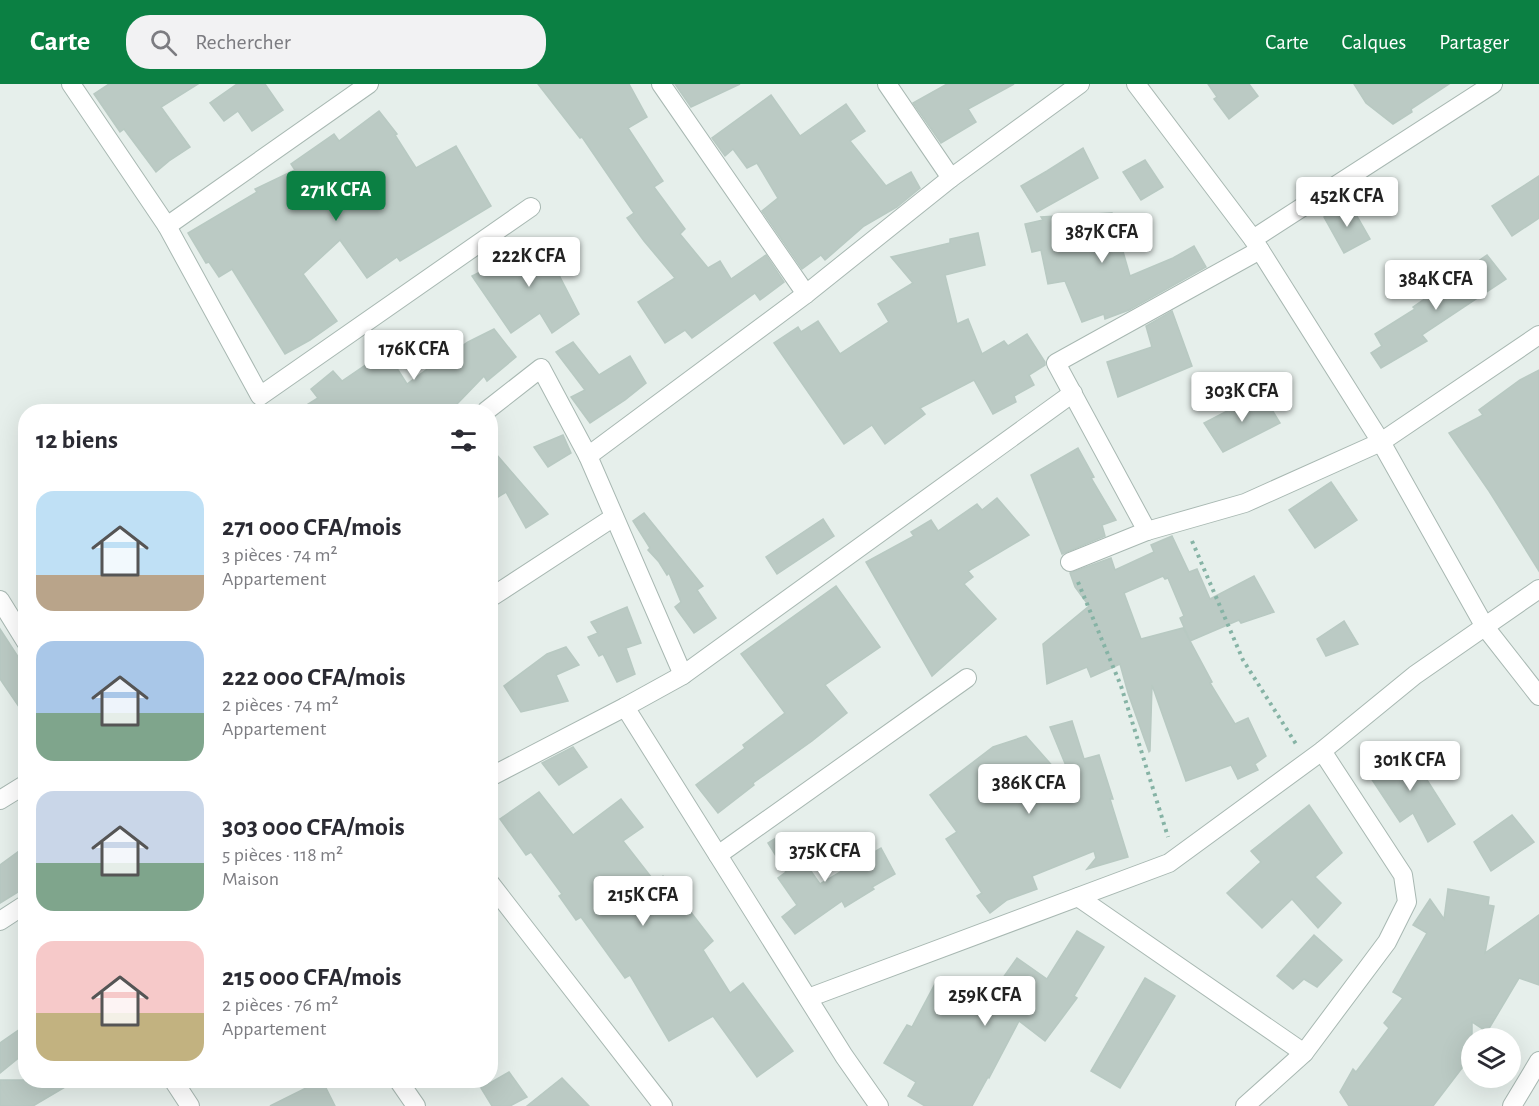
<!DOCTYPE html>
<html lang="fr">
<head>
<meta charset="utf-8">
<style>
	:root { --surface:#fff; --page:#f2f2f3; --text:#2b2b33; --muted:#7c7c81; --accent:#0b8043 }
	body { margin:0; font-family:"Alegreya Sans",sans-serif; background:var(--page); color:var(--text); height:100vh; display:flex; flex-direction:column; font-size:22px; white-space:nowrap }
	* { box-sizing:border-box; margin:0 }
	p { font-size:20px; color:var(--muted) }
	.icon { flex:none; width:33px; height:33px; fill:none; stroke:currentColor; stroke-width:2; stroke-linecap:round; stroke-linejoin:round }
	.map { position:relative; flex:1; overflow:hidden }
	.sheet { position:absolute; left:18px; top:320px; width:480px; height:684px; display:flex; flex-direction:column; background:var(--surface); border-radius:24px; box-shadow:0 6px 24px #0002 }
	.sheet>* { flex:none }
	.fabs { position:absolute; left:1461px; top:944px; display:grid; gap:12px }
	.fabs a { display:grid; place-items:center; width:60px; height:60px; border-radius:50%; background:var(--surface); box-shadow:0 6px 24px #0002; font-size:30px }
	.price { position:absolute; translate:-50% -51px; padding:0 14px; border-radius:6px; background:#fff; color:#222; font-size:20px; line-height:39px; filter:drop-shadow(0 2px 3px #0008) }
	.price::after { content:''; position:absolute; left:50%; top:36px; width:18px; height:14px; margin-left:-9px; background:inherit; clip-path:polygon(0 0,100% 0,50% 100%) }
	.price.on { background:var(--accent); color:#fff }
	ul { padding:0; list-style:none }
	li { display:flex; align-items:center; gap:18px; height:150px; padding:0 18px }
	li span { display:grid; place-items:center; flex:none; width:168px; height:120px; border-radius:18px; color:#555 }
	li>.icon { margin-inline-start:auto }
	span .icon { width:72px; height:72px; fill:#fffc; stroke-width:1 }
	li b { font-size:26px }
	h2 { display:flex; justify-content:space-between; align-items:center; height:72px; padding:0 18px; font-size:26px }
	header { display:flex; align-items:center; gap:36px; box-sizing:border-box; height:84px; padding:0 30px; background:var(--accent); color:#fff }
	header strong { font-size:28px }
	nav { display:flex; gap:33px; margin-inline-start:auto; font-size:21px }
	.search { width:420px; height:54px; background:var(--page); display:flex; align-items:center; gap:15px; box-sizing:border-box; padding:0 21px; border-radius:24px; color:var(--muted); font-size:22px }
	.map>svg:first-child { display:block }
	.building { fill:#bbcac4; stroke:#b8c9c2; stroke-width:1.5 }
	.lines { fill:none; stroke-linecap:round; stroke-linejoin:round }
	.minor-casing { stroke:#a8b8b2; stroke-width:20 }
	.path { stroke:#86b3a5; stroke-width:4; stroke-dasharray:3 4.5; stroke-linecap:butt }
	.minor { stroke:#fff; stroke-width:18 }
</style>
</head>
<body>
<header>
<strong>Carte</strong>
<div class="search"><svg class="icon" aria-label="search" viewBox="0 0 24 24"><circle cx="10" cy="10" r="6"/><path d="M15 15l6 6"/></svg>Rechercher</div>
<nav><a>Carte</a><a>Calques</a><a>Partager</a></nav>
</header>
<div class="map">
<svg width="1539" height="1022" viewBox="0 0 1539 1022">
	<rect width="100%" height="100%" fill="#e6efeb"/>
	<!-- building -->
	<g class="building">
		<polygon points="109,0 198,0 161,23 190,63 169,77 156,88 124,45 120,48 94,10"/>
		<polygon points="237,0 265,0 283,26 252,47 238,27 224,37 210,19"/>
		<polygon points="538,0 629,0 647,33 628,44 663,97 654,103 685,145 680,150 708,184 720,177 731,195 766,171 784,198 760,216 755,209 692,254 685,246 665,259 638,218 675,194 644,157 627,134 634,129 582,53 580,54"/>
		<polygon points="675,0 740,0 691,23"/>
		<polygon points="947,0 1014,0 968,25 976,38 941,59 913,19"/>
		<polygon points="1208,0 1249,0 1258,12 1229,35 1214,15 1217,13"/>
		<polygon points="1354,0 1449,0 1411,25 1412,28 1393,40 1366,19"/>
		<polygon points="771,11 800,52 846,20 865,47 850,57 886,102 911,88 920,104 897,123 864,142 825,176 821,171 802,185 762,127 778,114 757,79 747,84 733,65 725,72 712,54"/>
		<polygon points="379,27 397,50 395,51 416,84 456,62 491,122 400,177 397,173 367,194 340,156 303,190 337,237 310,256 285,270 232,185 219,193 209,178 206,179 188,149 257,108 255,105 295,86 291,80 334,50 339,57"/>
		<polygon points="1083,64 1098,94 1037,128 1021,102 1047,87"/>
		<polygon points="1145,76 1163,103 1141,116 1123,88"/>
		<polygon points="1539,92 1539,134 1512,152 1492,122"/>
		<polygon points="1349,118 1370,155 1344,169 1324,133"/>
		<polygon points="1112,129 1130,192 1173,174 1194,162 1206,183 1129,226 1105,235 1104,230 1082,238 1065,197 1048,200 1041,166 1032,168 1025,140 1043,136 1041,133"/>
		<polygon points="978,149 985,181 945,191 957,240 968,235 982,270 1004,257 1008,262 1027,250 1045,278 1045,281 1029,291 1034,301 1014,312 1016,318 993,330 974,296 920,324 925,330 885,360 872,341 844,360 774,259 798,243 801,248 818,237 840,270 889,238 878,220 913,199 891,173 950,159 950,155"/>
		<polygon points="560,156 570,184 559,191 579,230 552,249 540,229 511,249 472,192 486,185 485,178 499,170 505,180"/>
		<polygon points="1487,171 1506,195 1422,251 1427,257 1381,284 1371,269 1382,262 1375,250 1415,225 1413,223"/>
		<polygon points="1172,227 1192,282 1118,313 1107,278 1152,263 1146,242"/>
		<polygon points="494,245 516,273 487,297 484,292 458,319 448,327 297,327 318,314 311,305 333,287 342,297 386,267 407,300 430,283 430,284 468,258"/>
		<polygon points="573,258 599,291 630,272 646,299 625,316 590,339 571,313 585,306 556,268"/>
		<polygon points="1539,286 1539,487 1489,407 1449,349 1483,331 1479,326 1520,296"/>
		<polygon points="1262,309 1280,339 1223,368 1204,339"/>
		<polygon points="563,351 571,369 548,383 534,363"/>
		<polygon points="490,363 548,430 526,444 506,408 490,418"/>
		<polygon points="1078,364 1094,393 1091,394 1116,436 1102,441 1105,452 1062,470 1031,391"/>
		<polygon points="1331,398 1357,436 1315,464 1289,426"/>
		<polygon points="997,414 1029,451 968,487 973,493 964,500 996,535 932,592 866,478 914,452 911,448 931,436 938,447 977,420 982,426"/>
		<polygon points="644,429 703,502 697,506 716,534 694,549 675,523 681,518 669,489 667,491 659,478 648,466 650,464 633,437"/>
		<polygon points="823,435 834,452 777,490 766,473"/>
		<polygon points="1172,452 1189,488 1197,485 1210,515 1254,492 1274,528 1241,539 1239,536 1190,557 1180,534 1184,532 1168,494 1165,495 1163,492 1124,509 1141,555 1183,544 1212,598 1210,599 1235,640 1248,634 1266,672 1255,680 1258,686 1238,695 1231,681 1186,697 1152,601 1150,667 1149,668 1128,609 1120,580 1091,593 1087,583 1047,600 1043,560 1089,522 1075,503 1070,489 1111,474 1115,486 1154,468 1151,461"/>
		<polygon points="836,502 880,563 825,601 847,629 812,657 753,699 754,701 718,729 696,701 745,664 743,661 785,629 741,570"/>
		<polygon points="627,523 641,559 626,564 635,590 617,598 603,570 599,572 588,553 598,549 591,538"/>
		<polygon points="1344,537 1358,560 1326,572 1317,555"/>
		<polygon points="0,545 26,585 26,633 0,595"/>
		<polygon points="566,563 579,581 556,591 568,617 521,628 504,602 547,570"/>
		<polygon points="1072,637 1084,675 1099,671 1113,715 1110,715 1128,773 1087,785 1096,774 1094,767 1032,792 1037,805 1007,816 990,829 977,812 982,809 946,755 957,748 930,711 993,663 1026,652 1078,711 1050,643"/>
		<polygon points="1403,658 1455,740 1428,758 1413,729 1400,738 1369,691 1377,688 1374,675"/>
		<polygon points="573,663 587,683 559,701 542,679"/>
		<polygon points="539,708 573,751 621,715 643,743 623,757 655,798 663,792 713,857 703,866 730,909 743,899 793,967 757,993 713,932 669,957 630,891 625,894 581,833 576,836 559,812 562,810 531,768 526,771 500,735"/>
		<polygon points="1309,721 1342,769 1315,793 1341,819 1318,844 1292,815 1262,844 1227,809 1261,778 1251,767"/>
		<polygon points="1512,731 1534,758 1491,787 1474,758"/>
		<polygon points="784,749 820,800 881,764 895,790 872,803 874,805 845,823 842,817 795,850 782,833 797,821 778,794 786,788 768,759"/>
		<polygon points="26,762 26,803 0,819 0,781"/>
		<polygon points="1448,805 1489,813 1488,821 1494,822 1485,869 1539,831 1539,901 1519,894 1487,948 1472,938 1472,971 1433,1022 1349,1022 1340,1008 1353,985 1356,988 1389,944 1384,939 1403,914 1393,908 1427,849 1413,841 1430,815 1444,835"/>
		<polygon points="1077,847 1104,863 1074,912 1077,914 1045,957 1019,937 989,994 988,993 972,1022 925,1022 908,1012 916,998 884,979 907,941 912,943 936,898 983,922 1017,874 1047,895"/>
		<polygon points="1314,851 1342,876 1317,903 1304,895 1293,905 1277,892"/>
		<polygon points="1145,894 1175,912 1120,1004 1091,987"/>
		<polygon points="26,941 26,968 0,989 0,959"/>
		<polygon points="509,988 527,1013 510,1022 492,1022 481,1004"/>
		<polygon points="562,994 589,1022 527,1022"/>
		<polygon points="0,996 77,996 33,1022 0,1022"/>
		<polygon points="322,996 335,1022 270,1022"/>
	</g>
	<g class="lines">
		<!-- minor casing -->
		<g class="minor-casing">
			<g id="minor">
				<polyline points="71,0 167,142 260,312 531,123"/>
				<polyline points="661,0 806,210"/>
				<polyline points="887,0 951,94"/>
				<polyline points="1136,0 1253,155 1381,358 1485,543 1539,612"/>
				<polyline points="167,142 369,0"/>
				<polyline points="1253,155 1493,0"/>
				<polyline points="486,327 541,284 588,372 683,591"/>
				<polyline points="588,372 806,210 951,94 1080,0"/>
				<polyline points="1147,447 1056,279 1260,166"/>
				<polyline points="1070,478 1147,447 1245,419 1381,358 1539,251"/>
				<polyline points="490,514 614,433"/>
				<polyline points="0,516 26,558"/>
				<polyline points="625,623 844,972 879,1022"/>
				<polyline points="490,693 625,623 683,591 1073,309"/>
				<polyline points="0,716 26,700"/>
				<polyline points="718,771 967,594"/>
				<polyline points="490,799 663,1022"/>
				<polyline points="1078,813 1304,969"/>
				<polyline points="0,837 26,820"/>
				<polyline points="808,914 1169,779 1322,667 1415,591 1539,505"/>
				<polyline points="173,996 190,1022"/>
				<polyline points="398,996 416,1022"/>
				<polyline points="1245,1022 1304,969 1387,858 1407,818 1403,791 1322,667"/>
				<polyline points="1512,1022 1539,977"/>
			</g>
		</g>
		<!-- path -->
		<g class="path">
			<polyline points="1192,457 1243,576 1296,660"/>
			<polyline points="1078,498 1121,602 1168,753"/>
		</g>
		<!-- minor -->
		<use href="#minor" class="minor"/>
	</g>
</svg>
<div class="fabs">
<a><svg class="icon" aria-label="layers" viewBox="0 0 24 24"><path d="M12 4l9 5-9 5-9-5zM3 14l9 5 9-5"/></svg></a>
</div>
<b class="price on" style="left:336px;top:138px">271K CFA</b>
<b class="price" style="left:1347px;top:144px">452K CFA</b>
<b class="price" style="left:1102px;top:180px">387K CFA</b>
<b class="price" style="left:529px;top:204px">222K CFA</b>
<b class="price" style="left:1436px;top:227px">384K CFA</b>
<b class="price" style="left:414px;top:297px">176K CFA</b>
<b class="price" style="left:1242px;top:339px">303K CFA</b>
<b class="price" style="left:1410px;top:708px">301K CFA</b>
<b class="price" style="left:1029px;top:731px">386K CFA</b>
<b class="price" style="left:825px;top:799px">375K CFA</b>
<b class="price" style="left:643px;top:843px">215K CFA</b>
<b class="price" style="left:985px;top:943px">259K CFA</b>
<section class="sheet">
<h2>12 biens<svg class="icon" aria-label="filters" viewBox="0 0 24 24"><path d="M4 7h16M4 17h16"/><circle cx="9" cy="7" r="2"/><circle cx="15" cy="17" r="2"/></svg></h2>
<ul>
<li><span style="background:linear-gradient(#bfe0f5 70%,#b9a48a 0)"><svg class="icon" aria-label="home" viewBox="0 0 24 24"><path d="M3 11l9-7 9 7M6 9v11h12V9"/></svg></span><div><b>271 000 CFA/mois</b><p>3 pièces · 74 m²</p><p>Appartement</p></div></li>
<li><span style="background:linear-gradient(#a9c7e8 60%,#7fa58c 0)"><svg class="icon" aria-label="home" viewBox="0 0 24 24"><path d="M3 11l9-7 9 7M6 9v11h12V9"/></svg></span><div><b>222 000 CFA/mois</b><p>2 pièces · 74 m²</p><p>Appartement</p></div></li>
<li><span style="background:linear-gradient(#c9d6e8 60%,#7fa58c 0)"><svg class="icon" aria-label="home" viewBox="0 0 24 24"><path d="M3 11l9-7 9 7M6 9v11h12V9"/></svg></span><div><b>303 000 CFA/mois</b><p>5 pièces · 118 m²</p><p>Maison</p></div></li>
<li><span style="background:linear-gradient(#f6c9c9 60%,#c2b280 0)"><svg class="icon" aria-label="home" viewBox="0 0 24 24"><path d="M3 11l9-7 9 7M6 9v11h12V9"/></svg></span><div><b>215 000 CFA/mois</b><p>2 pièces · 76 m²</p><p>Appartement</p></div></li>
</ul>
</section>
</div>
</body>
</html>
